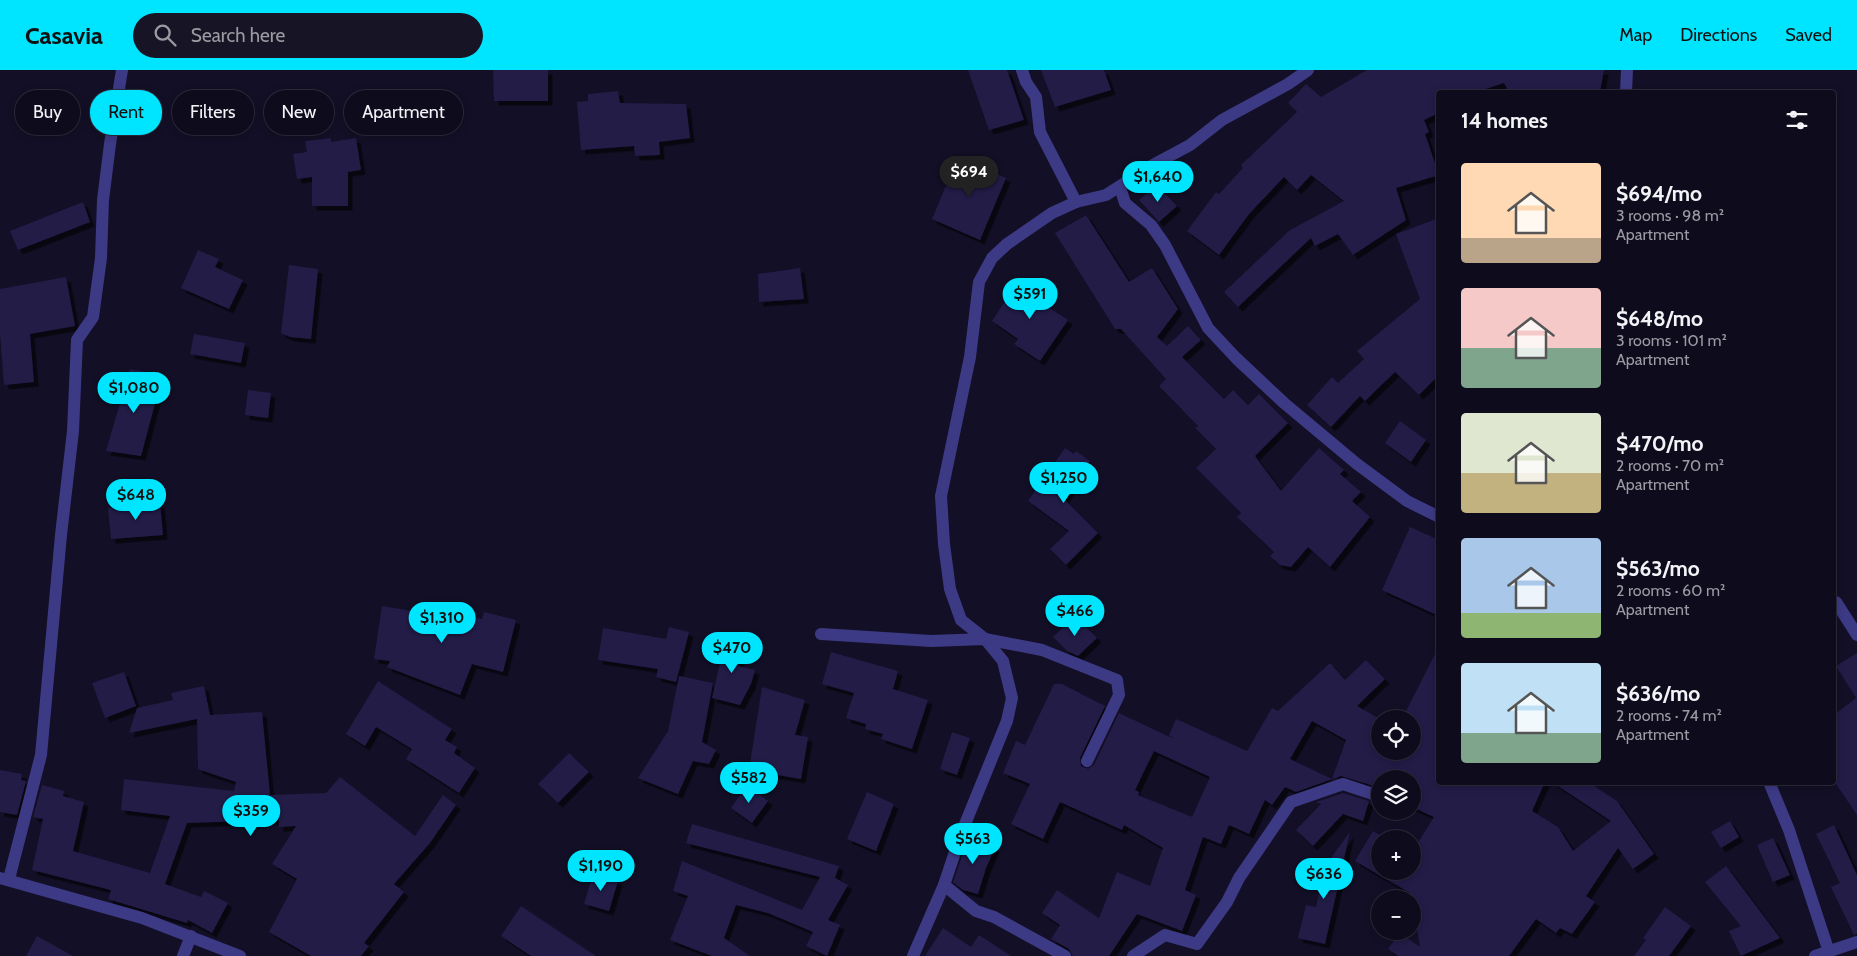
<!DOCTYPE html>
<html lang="en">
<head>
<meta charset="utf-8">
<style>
	:root { --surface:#0e0b1c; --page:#171425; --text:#f1f3f6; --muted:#9b9ba3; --line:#2e2b3b; --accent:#00e5ff }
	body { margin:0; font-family:Cabin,sans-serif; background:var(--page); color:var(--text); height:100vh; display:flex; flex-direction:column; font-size:19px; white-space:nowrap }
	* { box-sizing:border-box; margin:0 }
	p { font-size:16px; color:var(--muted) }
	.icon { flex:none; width:28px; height:28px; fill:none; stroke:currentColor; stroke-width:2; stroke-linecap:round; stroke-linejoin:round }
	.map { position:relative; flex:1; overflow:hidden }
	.sheet { position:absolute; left:1436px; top:20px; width:400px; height:695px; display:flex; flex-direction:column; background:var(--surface); border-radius:5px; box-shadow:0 2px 8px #0003,0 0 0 1px var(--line) }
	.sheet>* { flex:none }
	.top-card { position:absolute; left:15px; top:20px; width:475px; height:45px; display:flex; gap:10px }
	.controls { position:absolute; left:1371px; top:640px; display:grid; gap:10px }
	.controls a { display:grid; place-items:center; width:50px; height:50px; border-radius:50%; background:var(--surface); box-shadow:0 2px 8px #0003,0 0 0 1px var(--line); font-size:25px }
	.price { position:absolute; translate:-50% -42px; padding:0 11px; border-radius:18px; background:var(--accent); color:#111; font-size:16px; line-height:32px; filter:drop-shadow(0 1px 2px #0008) }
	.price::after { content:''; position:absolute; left:50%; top:30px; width:15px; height:11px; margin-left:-8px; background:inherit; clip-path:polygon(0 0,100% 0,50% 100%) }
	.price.selected { background:#222; color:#fff }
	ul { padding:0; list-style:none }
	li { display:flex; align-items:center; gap:15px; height:125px; padding:0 25px }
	li span { display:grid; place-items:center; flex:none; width:140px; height:100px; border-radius:5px; color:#555 }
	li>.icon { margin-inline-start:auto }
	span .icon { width:60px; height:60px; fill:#fffc; stroke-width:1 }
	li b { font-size:21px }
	h2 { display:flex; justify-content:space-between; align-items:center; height:60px; padding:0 25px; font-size:21px }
	.chip { padding:0 18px; border-radius:22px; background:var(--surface); box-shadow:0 2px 8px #0003,0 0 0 1px var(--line); font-size:18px; line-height:45px }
	.chip.selected { background:var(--accent); color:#111 }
	header { display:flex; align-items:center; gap:30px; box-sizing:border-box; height:70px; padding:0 25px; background:var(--accent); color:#111 }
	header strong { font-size:24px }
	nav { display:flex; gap:28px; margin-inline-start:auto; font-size:18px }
	.search { width:350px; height:45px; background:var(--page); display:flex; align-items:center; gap:12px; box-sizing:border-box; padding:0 18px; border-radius:28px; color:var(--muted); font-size:19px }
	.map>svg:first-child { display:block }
	.building { fill:#241b47; fill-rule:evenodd; filter:url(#shadow) }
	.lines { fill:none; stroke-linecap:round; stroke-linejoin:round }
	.minor { stroke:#3d3a85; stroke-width:12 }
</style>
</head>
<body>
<header>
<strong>Casavia</strong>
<div class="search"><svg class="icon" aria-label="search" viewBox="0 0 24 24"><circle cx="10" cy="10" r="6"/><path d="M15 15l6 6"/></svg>Search here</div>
<nav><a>Map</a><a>Directions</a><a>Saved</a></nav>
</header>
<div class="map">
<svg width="1857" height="886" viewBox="0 0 1857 886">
	<defs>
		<filter id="shadow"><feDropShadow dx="4.5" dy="4.5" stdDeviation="0" flood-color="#0009"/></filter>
	</defs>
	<rect width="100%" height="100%" fill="#130f26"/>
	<!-- building -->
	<g class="building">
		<polygon points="493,0 548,0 548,31 494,31"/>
		<polygon points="968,0 1007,0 1024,50 989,60"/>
		<polygon points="1041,0 1104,0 1111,20 1055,37"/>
		<polygon points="1367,0 1604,0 1600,22 1509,22 1504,13 1476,22 1439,22 1439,43 1424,50 1429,62 1425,64 1439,105 1396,118 1406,150 1353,185 1338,164 1315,176 1311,168 1238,237 1224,222 1290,160 1344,131 1311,105 1297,120 1284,107 1249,144 1219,185 1187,161 1216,122 1219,124 1243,98 1241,95 1297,42 1288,33 1306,14 1321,27"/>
		<polygon points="618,21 620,33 686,34 690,68 659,72 660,85 635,86 634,76 581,80 577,32 588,31 588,24"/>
		<polygon points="331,68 331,72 356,68 361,100 348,102 348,136 312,136 312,107 297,109 293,84 307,82 305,71"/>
		<polygon points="958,87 1006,108 980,170 932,149"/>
		<polygon points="1157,115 1177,136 1159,152 1139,130"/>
		<polygon points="83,132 90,152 18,180 10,161"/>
		<polygon points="1086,145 1129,212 1152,198 1178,239 1157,267 1167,276 1188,256 1201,270 1182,287 1224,329 1233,320 1248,335 1259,324 1288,353 1255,386 1281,421 1319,378 1344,400 1340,404 1361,422 1352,431 1370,447 1330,497 1308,477 1291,497 1280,495 1270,486 1274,482 1237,447 1241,443 1196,398 1216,379 1195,358 1198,356 1159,316 1166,309 1121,259 1115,259 1055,163"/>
		<polygon points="1439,148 1439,305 1419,325 1395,302 1365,331 1360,326 1331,357 1307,335 1332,307 1338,313 1364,289 1357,281 1420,229 1396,164"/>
		<polygon points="198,180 219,189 215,197 243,210 229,239 181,218"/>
		<polygon points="289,195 318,199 311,269 290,267 281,263"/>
		<polygon points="800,198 804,229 759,232 758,204"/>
		<polygon points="66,207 75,256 30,264 34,312 4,315 0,264 0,219"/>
		<polygon points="1017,213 1026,219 1030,213 1045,222 1039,231 1068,250 1040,291 1014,274 1018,269 992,251"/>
		<polygon points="194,264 245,273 241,293 190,284"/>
		<polygon points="130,299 160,305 157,326 141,386 106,381"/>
		<polygon points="248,320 271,323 268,348 245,345"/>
		<polygon points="1400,351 1426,370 1411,392 1385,373"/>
		<polygon points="1065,378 1074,384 1076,381 1090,391 1064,429 1098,463 1066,495 1050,479 1069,461 1028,431"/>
		<polygon points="160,433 163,465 111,469 108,438"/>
		<polygon points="1410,457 1439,470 1439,546 1382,520"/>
		<polygon points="420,535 482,549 484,542 516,550 503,602 472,594 460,625 387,597 390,591 374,589 382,536 418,542"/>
		<polygon points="1075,546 1097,568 1078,586 1067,581 1053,567"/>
		<polygon points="669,557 689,562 676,612 656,607 658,599 598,590 603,558 666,569"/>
		<polygon points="726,566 745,570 738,596 755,600 751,614 740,635 712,628"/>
		<path d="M1439 576V712H1545L1532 741 1558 757 1573 781 1611 751 1552 712H1588L1617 731 1654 784 1633 799 1618 778 1586 826 1595 832 1572 864 1560 858 1556 863 1536 849 1509 886H1398L1388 879 1400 863 1420 877 1412 829 1410 823 1355 791 1373 761 1386 769H1380V801H1412V782L1434 747 1412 737V709H1380L1377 717 1341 706 1296 722 1285 717 1272 735 1265 730 1249 764 1229 755 1221 774 1203 767 1185 820 1196 825 1182 861 1137 844 1109 886H1073L1069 879 1051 869 1060 855 1042 843 1057 820 1099 848 1117 802 1150 816 1163 778 1124 755 1122 760 1060 732 1043 769 1011 754 1030 714 1003 703 1016 671 1025 675 1054 614H1062L1105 636 1080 688 1081 696 1088 699 1094 695 1119 643 1174 669 1169 665 1176 649 1247 681 1272 638 1278 641 1330 593 1345 610 1366 590 1385 609 1357 636 1380 649V681H1412V649H1402ZM1312 651 1346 670 1332 709 1290 689ZM1154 681 1210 707 1192 747 1138 725 1139 722 1135 720Z"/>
		<polygon points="831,582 898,601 893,619 928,630 912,679 881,669 883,664 865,659 866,654 846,648 854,623 822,614"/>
		<polygon points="1857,583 1857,745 1834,711 1834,645 1856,628 1836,596"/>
		<polygon points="124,602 136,636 105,648 92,613"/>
		<polygon points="679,606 713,613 702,672 716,680 709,694 693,691 678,724 638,708 668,661"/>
		<polygon points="378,611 452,659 445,670 457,677 454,683 475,698 459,723 406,689 412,679 376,657 365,676 346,664"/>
		<polygon points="204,616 210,645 262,642 270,725 326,723 340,707 415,766 443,725 456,735 430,773 394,814 404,822 364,873 369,876 361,886 311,886 269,862 297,809 272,794 296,756 279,757 279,750 187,753 165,814 201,827 204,821 228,833 212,863 188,850 187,853 108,829 111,820 32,800 43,749 33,747 42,715 64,721 63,726 84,732 73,781 150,803 170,746 121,740 124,709 234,721 236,712 198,699 197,649 129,663 137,638 173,630 171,623"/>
		<polygon points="762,617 805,630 795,665 808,667 801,709 749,700"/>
		<polygon points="952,662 970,668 957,705 940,699"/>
		<polygon points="569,683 589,702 558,733 538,714"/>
		<polygon points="0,700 22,704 21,710 26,711 17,745 0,742"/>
		<polygon points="747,715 768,731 752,753 731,738"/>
		<polygon points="867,722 894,734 876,781 847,769"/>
		<polygon points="1343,723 1369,731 1363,751 1343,744 1313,776 1296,760 1321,734 1316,732"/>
		<polygon points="1730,751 1739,767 1721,778 1711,762"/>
		<polygon points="692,754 839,796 835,808 848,815 828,850 840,855 827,886 806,876 813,862 768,843 736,835 724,868 750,886 712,886 670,870 688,826 673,821 682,791 802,840 820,807 686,773"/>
		<polygon points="1834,755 1857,805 1857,864 1854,865 1831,817 1840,813 1816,764"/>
		<polygon points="1350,762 1325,874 1298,868 1306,835 1316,837 1324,797"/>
		<polygon points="969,766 995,778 986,798 978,824 963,820 953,812"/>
		<polygon points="1773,768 1790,805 1773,812 1757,775"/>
		<polygon points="1726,796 1780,868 1741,886 1729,861 1741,856 1705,812"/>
		<polygon points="593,804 618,811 609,841 584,834"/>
		<polygon points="521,836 596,886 531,886 501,866"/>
		<polygon points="1665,837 1691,856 1669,886 1634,886 1646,870 1643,868"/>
		<polygon points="943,858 971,877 979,865 1011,886 925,886"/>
		<polygon points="37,866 73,886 26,886"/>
	</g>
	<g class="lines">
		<!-- minor -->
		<g class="minor">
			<polyline points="1626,22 1627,0"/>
			<polyline points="1120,117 1125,133 1151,155 1165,175 1208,258 1236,288 1284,333 1357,394 1407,431 1439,447"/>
			<polyline points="1076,132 1106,125 1151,96 1190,75 1222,50 1288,14 1308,0"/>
			<polyline points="1836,532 1857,565"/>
			<polyline points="821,564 931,571 985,569 1042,580 1117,610 1119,625 1087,691"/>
			<polyline points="1769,712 1789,760 1829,882"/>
			<polyline points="0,808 142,848 240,886"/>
			<polyline points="9,809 41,685 61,465 73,361 77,270 93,247 101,188 103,130 110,74 122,0"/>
			<polyline points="944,815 976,841 994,847 1065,886"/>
			<polyline points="183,886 191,866"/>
			<polyline points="913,886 944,815 961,764 1007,651 1012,628 1003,591 985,569 961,550 950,519 944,474 941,426 970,287 979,212 992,188 1007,174 1052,143 1076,132 1040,62 1036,27 1026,12 1022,0"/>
			<polyline points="1133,886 1165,865 1197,874 1227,832 1239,808 1291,732 1343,714 1376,725"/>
			<polyline points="1815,886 1857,872"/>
		</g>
	</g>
</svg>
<div class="controls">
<a><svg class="icon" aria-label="locate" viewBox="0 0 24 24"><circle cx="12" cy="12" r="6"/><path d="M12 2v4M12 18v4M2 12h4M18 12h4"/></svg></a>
<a><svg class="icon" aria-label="layers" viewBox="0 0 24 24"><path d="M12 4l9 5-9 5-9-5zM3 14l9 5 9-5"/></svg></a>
<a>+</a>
<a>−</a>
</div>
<b class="price selected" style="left:969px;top:128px">$694</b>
<b class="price" style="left:1158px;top:133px">$1,640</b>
<b class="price" style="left:1030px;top:250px">$591</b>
<b class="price" style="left:134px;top:344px">$1,080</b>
<b class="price" style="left:1064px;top:434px">$1,250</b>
<b class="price" style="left:136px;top:451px">$648</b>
<b class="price" style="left:1075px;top:567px">$466</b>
<b class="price" style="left:442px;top:574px">$1,310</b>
<b class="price" style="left:732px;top:604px">$470</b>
<b class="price" style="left:749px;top:734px">$582</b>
<b class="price" style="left:251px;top:767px">$359</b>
<b class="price" style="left:973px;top:795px">$563</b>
<b class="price" style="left:601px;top:822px">$1,190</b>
<b class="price" style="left:1324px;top:830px">$636</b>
<div class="top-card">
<a class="chip">Buy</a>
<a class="chip selected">Rent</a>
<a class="chip">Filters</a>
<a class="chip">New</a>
<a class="chip">Apartment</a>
</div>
<section class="sheet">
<h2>14 homes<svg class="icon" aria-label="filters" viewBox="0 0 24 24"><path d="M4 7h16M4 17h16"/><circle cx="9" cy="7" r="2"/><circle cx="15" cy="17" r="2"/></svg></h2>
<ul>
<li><span style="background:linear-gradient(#ffd9b3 75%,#b9a48a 0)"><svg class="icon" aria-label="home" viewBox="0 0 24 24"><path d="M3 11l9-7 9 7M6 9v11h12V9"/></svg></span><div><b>$694/mo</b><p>3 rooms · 98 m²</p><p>Apartment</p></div></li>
<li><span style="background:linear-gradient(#f6c9c9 60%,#7fa58c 0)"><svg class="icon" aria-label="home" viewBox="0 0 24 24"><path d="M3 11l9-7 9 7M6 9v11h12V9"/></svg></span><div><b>$648/mo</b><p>3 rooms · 101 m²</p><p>Apartment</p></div></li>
<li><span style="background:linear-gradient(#dfe7d0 60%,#c2b280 0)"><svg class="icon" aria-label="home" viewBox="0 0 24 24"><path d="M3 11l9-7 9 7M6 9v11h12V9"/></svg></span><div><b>$470/mo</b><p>2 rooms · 70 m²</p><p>Apartment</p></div></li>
<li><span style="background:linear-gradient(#a9c7e8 75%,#8fb573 0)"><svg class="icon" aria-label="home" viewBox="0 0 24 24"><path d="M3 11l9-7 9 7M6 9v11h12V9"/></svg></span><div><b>$563/mo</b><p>2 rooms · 60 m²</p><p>Apartment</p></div></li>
<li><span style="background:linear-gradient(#bfe0f5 70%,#7fa58c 0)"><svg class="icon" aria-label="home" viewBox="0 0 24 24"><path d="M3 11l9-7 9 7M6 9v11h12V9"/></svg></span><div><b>$636/mo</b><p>2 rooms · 74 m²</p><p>Apartment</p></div></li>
</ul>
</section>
</div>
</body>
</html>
